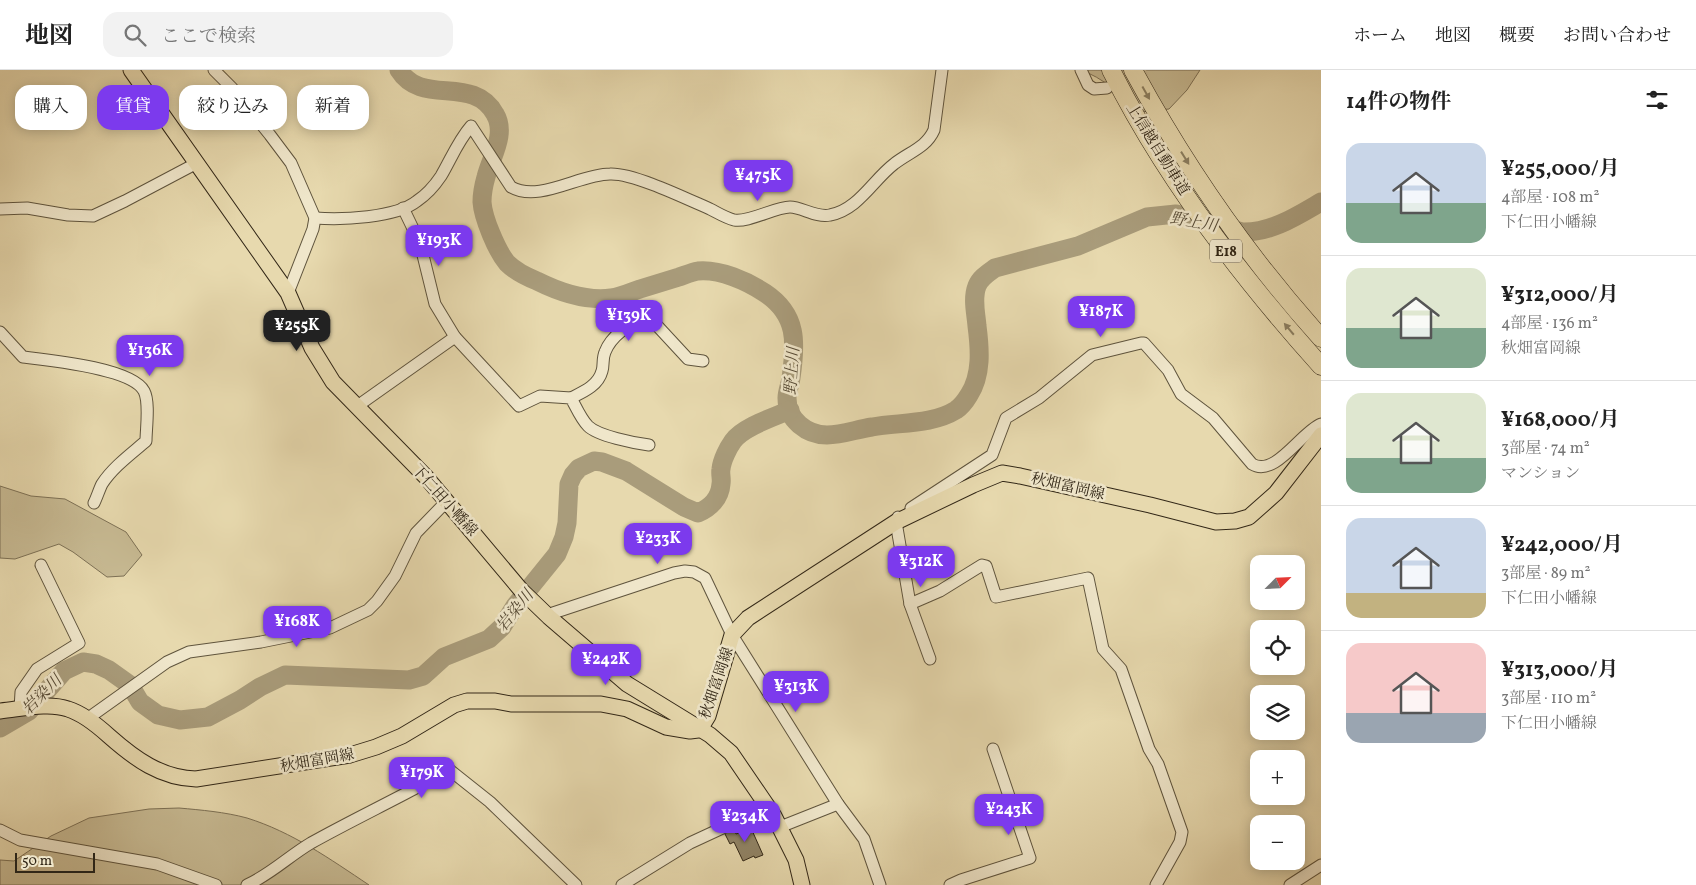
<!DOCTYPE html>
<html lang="ja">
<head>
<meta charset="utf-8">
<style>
	:root { --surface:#fff; --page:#f2f2f2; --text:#222; --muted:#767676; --line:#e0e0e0; --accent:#7c3aed }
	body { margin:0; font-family:Vollkorn,"Noto Serif JP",serif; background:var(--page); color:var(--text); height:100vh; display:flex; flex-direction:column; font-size:19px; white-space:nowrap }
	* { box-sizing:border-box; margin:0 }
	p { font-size:16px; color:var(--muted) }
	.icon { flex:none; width:28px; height:28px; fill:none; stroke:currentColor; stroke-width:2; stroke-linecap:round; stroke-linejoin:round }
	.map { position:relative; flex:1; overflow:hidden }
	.drawer { display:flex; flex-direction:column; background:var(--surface); width:375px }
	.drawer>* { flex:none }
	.guide { position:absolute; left:15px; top:15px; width:475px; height:45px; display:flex; gap:10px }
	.needle { width:32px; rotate:66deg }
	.controls { position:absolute; left:1250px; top:485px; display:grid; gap:10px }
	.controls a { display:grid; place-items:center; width:55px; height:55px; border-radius:10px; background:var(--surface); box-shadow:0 2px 12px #0003; font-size:25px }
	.scale { position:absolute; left:15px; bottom:12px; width:80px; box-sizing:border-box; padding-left:5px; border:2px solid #322717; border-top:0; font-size:14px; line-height:18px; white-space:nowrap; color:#322717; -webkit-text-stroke:4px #efe6ca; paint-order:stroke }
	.price { position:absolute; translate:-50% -42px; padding:0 11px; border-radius:10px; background:var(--accent); color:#fff; font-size:16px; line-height:32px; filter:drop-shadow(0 1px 2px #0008) }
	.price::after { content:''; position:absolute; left:50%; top:30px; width:15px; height:11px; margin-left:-8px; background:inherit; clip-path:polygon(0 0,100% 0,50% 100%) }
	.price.on { background:#222; color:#fff }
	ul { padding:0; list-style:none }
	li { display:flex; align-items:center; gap:15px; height:125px; padding:0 25px }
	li+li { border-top:1px solid var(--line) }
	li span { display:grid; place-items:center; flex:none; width:140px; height:100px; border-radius:15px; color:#555 }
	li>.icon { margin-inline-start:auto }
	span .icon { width:60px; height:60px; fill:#fffc; stroke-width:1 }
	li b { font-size:21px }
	h2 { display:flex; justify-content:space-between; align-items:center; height:60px; padding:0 25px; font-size:21px }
	.tag { padding:0 18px; border-radius:15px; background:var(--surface); box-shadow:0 2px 12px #0003; font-size:18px; line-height:45px }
	.tag.on { background:var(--accent); color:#fff }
	header { display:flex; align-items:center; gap:30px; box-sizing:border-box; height:70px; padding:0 25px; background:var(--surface); border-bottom:1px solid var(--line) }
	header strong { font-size:24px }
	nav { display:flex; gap:28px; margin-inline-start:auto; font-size:18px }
	.search { width:350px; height:45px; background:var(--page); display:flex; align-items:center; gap:12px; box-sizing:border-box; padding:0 18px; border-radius:15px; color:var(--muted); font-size:19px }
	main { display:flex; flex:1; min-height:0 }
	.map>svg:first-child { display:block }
	.green { fill:#c8bb94; stroke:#7d7156 }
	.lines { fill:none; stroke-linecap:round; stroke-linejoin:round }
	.river { stroke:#a99c7b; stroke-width:19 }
	.building { fill:#908466; stroke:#322717 }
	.minor-tunnel { stroke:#c3b590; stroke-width:11; stroke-dasharray:11 5.5; stroke-linecap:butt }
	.minor-casing { stroke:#5f543d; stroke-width:13 }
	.major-casing { stroke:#322717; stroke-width:17 }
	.highway-casing { stroke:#322717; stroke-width:19 }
	.minor { stroke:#efe6ca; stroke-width:11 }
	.major { stroke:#e7d9ae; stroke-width:15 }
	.highway { stroke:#e7d9ae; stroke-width:18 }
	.oneway { fill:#8c8062 }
	.labels { text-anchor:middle; stroke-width:5; stroke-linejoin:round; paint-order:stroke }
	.shield { fill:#efe6ca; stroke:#6b604d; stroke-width:1 }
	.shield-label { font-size:14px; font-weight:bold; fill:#322717 }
	.street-label { font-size:15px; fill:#322717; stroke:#efe6ca }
	.water-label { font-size:16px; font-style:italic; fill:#564a35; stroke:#efe6ca }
</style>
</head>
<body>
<header>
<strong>地図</strong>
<div class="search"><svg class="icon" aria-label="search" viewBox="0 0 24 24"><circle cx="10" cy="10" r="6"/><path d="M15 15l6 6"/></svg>ここで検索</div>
<nav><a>ホーム</a><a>地図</a><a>概要</a><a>お問い合わせ</a></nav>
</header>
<main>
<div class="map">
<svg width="1321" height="815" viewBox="0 0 1321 815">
	<rect width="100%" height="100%" fill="#e7d9ae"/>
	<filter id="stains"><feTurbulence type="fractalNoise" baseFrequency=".004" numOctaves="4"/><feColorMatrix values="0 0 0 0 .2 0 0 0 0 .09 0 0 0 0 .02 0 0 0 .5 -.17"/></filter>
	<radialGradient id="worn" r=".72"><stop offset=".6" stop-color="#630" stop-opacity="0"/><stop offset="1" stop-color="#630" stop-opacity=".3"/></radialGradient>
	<!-- green -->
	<g class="green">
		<path d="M1080 0H1200L1187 20 1169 39 1140 42C1122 26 1103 7 1080 0Z"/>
		<polygon points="0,416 31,426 65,429 126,462 142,485 124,506 107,507 73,482 59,474 15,489 0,488"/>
		<path d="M179 738C201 740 225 742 247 748 292 762 330 789 369 815H0V790L14 791 51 766 89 748 149 739Z"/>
	</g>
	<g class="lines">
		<!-- river -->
		<g class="river">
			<path d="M399 0C422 37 473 4 495 44 507 64 491 87 486 107 484 114 482 124 482 132 483 148 497 181 507 193 515 201 527 207 537 211 559 222 587 231 611 228 621 227 631 222 640 219 653 215 666 211 679 207 685 205 692 202 698 201 720 199 747 211 765 223 798 245 796 273 791 308 790 315 787 322 787 328 787 350 807 365 827 365 843 365 857 359 872 357 899 352 932 355 956 340 962 336 966 330 969 325 982 305 980 279 977 256 976 243 972 229 977 216 980 208 988 203 995 198L1078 176 1147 147 1176 144 1242 162C1271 163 1297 146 1321 132"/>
			<path d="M0 658 29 641 64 601 83 592 96 594 109 600 130 615 140 632 158 645 180 650 208 647 240 630 260 617 285 605 409 610 423 606 444 587 489 569 502 557 515 536 557 484 564 467 567 453 569 414 573 405 579 398 594 391 602 392 626 401 684 437 698 443C710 438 720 428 721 414 722 409 720 404 721 399 722 390 728 378 733 371 743 357 774 347 790 340"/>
		</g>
	</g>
	<!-- building -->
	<polygon class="building" points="734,758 736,764 751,758 763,785 755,788 754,786 743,791 734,772 730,774 724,762"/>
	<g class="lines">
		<!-- minor-tunnel -->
		<polyline class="minor-tunnel" points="1113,16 1146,0"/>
		<!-- minor casing -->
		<g class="minor-casing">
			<g id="minor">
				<polyline points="214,0 232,18 270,65 291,93 315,148 313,159 288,223"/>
				<polyline points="1081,0 1088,15 1094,19 1107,18"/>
				<polyline points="403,138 420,173 435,234 455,267"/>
				<polyline points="0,139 27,138 68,145 93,146 125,131 197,93"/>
				<path d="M315 148C341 150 396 148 417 131 426 125 435 115 441 106 451 89 458 71 471 56L511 117C539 133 580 104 610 104 634 103 687 129 710 139 718 143 726 148 734 150 748 153 775 137 790 137 802 137 816 148 830 145 858 140 873 110 894 94 909 82 926 78 934 60L942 0"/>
				<path d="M0 262 23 287C48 290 132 298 144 321 150 332 146 359 146 371 131 384 113 397 102 414 99 420 97 427 94 433"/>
				<path d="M571 328C583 322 598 316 602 301 604 295 602 289 605 282 611 266 629 254 645 247L650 248 688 289 703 291"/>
				<path d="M356 337 455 267 519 336 540 326 571 328C576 337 581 349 588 356 598 366 634 373 649 375"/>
				<path d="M911 438 992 385 1006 348 1039 328 1092 285 1141 273H1144L1168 300 1181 324 1213 348 1252 394C1275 408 1301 362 1321 354"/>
				<polyline points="898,447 896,452 910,534 930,589"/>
				<polyline points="910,534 940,521 982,495 986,496 996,527 1088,508 1103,579 1121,599 1149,679 1158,694 1182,762 1180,772 1156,815"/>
				<polyline points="549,547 553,543 674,503 685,501 694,502 705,508 732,565 838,734 864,769 880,815"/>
				<polyline points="20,639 21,622 37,599 79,573 41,495"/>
				<polyline points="87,649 167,592 189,582 261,572 330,558 368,540 377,531 395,506 416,463 447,431"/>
				<polyline points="780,757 838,734"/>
				<polyline points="0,760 20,770 157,794 216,815"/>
				<path d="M247 815C271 804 289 786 311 773 345 754 380 737 414 719L426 709 434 698 442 696 451 701 490 732 576 815"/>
				<polyline points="622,815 690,773 731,754 774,746"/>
				<polyline points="950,815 961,810 1030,788 993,679"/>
				<polyline points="1290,815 1321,795"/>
			</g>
		</g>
		<!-- major casing -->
		<g class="major-casing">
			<g id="major">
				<polyline points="131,0 288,223 312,278 333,312 426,407 521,520 549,547 627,614 710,665 731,683 774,746 796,790 802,815"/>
				<path d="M0 641C21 639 48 632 68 639 84 644 98 656 109 666 135 689 161 708 196 709L350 685 376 677 402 666 454 635 467 631H495L511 634H601L627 639 666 657 690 661 698 660"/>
				<polyline points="700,659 708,646 732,565 748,548 896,452 973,415 1002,403 1020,406 1150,435 1216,452 1235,451 1249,447 1276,423 1321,365"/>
			</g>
		</g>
		<!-- highway casing -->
		<g class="highway-casing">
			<g id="highway">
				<path d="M1111 0C1164 106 1242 208 1321 296"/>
				<path d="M1133 0C1185 96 1248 187 1321 268"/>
			</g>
		</g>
		<!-- minor -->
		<use href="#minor" class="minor"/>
		<!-- major -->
		<use href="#major" class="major"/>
		<!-- highway -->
		<use href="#highway" class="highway"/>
	</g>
	<!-- one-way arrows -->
	<defs><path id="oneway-solid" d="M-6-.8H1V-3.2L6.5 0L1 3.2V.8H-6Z" transform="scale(1.25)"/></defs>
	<g class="oneway">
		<use href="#oneway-solid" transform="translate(1146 23) rotate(61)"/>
		<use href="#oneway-solid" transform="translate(1185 88) rotate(58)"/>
		<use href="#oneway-solid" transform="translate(1289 259) rotate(-130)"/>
	</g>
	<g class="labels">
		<!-- shield labels -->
		<rect class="shield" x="1210" y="169.5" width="32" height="23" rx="4"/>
		<g class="shield-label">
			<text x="1226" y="186">E18</text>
		</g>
		<!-- street labels -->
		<g class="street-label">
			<text transform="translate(1158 79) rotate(58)" y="5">上信越自動車道</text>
			<text transform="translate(1068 416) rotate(13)" y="5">秋畑富岡線</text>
			<text transform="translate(445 430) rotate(48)" y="5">下仁田小幡線</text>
			<text transform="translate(716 613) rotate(-71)" y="5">秋畑富岡線</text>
			<text transform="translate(317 690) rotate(-10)" y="5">秋畑富岡線</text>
		</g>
		<!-- water labels -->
		<g class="water-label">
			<text transform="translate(1194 151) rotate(10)" y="6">野上川</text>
			<text transform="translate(791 301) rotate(-86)" y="6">野上川</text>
			<text transform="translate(514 540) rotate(-51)" y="6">岩染川</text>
			<text transform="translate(41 624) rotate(-45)" y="6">岩染川</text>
		</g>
	</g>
	<rect width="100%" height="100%" filter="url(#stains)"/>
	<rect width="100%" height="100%" fill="url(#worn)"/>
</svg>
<div class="controls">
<a><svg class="needle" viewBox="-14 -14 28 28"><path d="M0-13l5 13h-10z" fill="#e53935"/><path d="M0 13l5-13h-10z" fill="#767676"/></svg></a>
<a><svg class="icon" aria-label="locate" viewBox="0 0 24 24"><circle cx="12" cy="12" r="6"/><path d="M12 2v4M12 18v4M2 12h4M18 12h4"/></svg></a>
<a><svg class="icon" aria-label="layers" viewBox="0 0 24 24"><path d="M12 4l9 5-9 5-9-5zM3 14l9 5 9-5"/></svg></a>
<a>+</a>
<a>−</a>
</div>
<div class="scale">50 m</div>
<b class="price" style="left:758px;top:132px">¥475K</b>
<b class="price" style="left:439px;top:197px">¥193K</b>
<b class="price" style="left:1101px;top:268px">¥187K</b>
<b class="price" style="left:629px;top:272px">¥139K</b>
<b class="price on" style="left:297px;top:282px">¥255K</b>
<b class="price" style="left:150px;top:307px">¥136K</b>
<b class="price" style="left:658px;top:495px">¥233K</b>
<b class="price" style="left:921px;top:518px">¥312K</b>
<b class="price" style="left:297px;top:578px">¥168K</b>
<b class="price" style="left:606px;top:616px">¥242K</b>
<b class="price" style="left:796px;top:643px">¥313K</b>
<b class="price" style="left:422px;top:729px">¥179K</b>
<b class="price" style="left:1009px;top:766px">¥243K</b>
<b class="price" style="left:745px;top:773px">¥234K</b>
<div class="guide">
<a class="tag">購入</a>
<a class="tag on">賃貸</a>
<a class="tag">絞り込み</a>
<a class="tag">新着</a>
</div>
</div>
<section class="drawer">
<h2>14件の物件<svg class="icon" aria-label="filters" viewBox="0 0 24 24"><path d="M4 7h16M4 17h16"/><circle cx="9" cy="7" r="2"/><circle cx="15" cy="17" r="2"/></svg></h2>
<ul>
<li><span style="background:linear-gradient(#c9d6e8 60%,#7fa58c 0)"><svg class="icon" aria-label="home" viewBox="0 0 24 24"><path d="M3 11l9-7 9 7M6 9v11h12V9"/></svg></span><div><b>¥255,000/月</b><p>4部屋 · 108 m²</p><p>下仁田小幡線</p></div></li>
<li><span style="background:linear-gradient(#dfe7d0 60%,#7fa58c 0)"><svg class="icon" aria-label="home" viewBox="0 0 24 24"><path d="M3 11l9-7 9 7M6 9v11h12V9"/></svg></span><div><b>¥312,000/月</b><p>4部屋 · 136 m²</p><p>秋畑富岡線</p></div></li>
<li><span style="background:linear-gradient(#dfe7d0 65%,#7fa58c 0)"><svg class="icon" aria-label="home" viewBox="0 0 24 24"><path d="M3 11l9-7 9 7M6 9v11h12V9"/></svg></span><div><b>¥168,000/月</b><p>3部屋 · 74 m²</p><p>マンション</p></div></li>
<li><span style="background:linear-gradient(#c9d6e8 75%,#c2b280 0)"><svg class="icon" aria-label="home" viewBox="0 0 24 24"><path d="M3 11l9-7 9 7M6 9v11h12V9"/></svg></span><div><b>¥242,000/月</b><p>3部屋 · 89 m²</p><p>下仁田小幡線</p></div></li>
<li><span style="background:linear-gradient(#f6c9c9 70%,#9aa5b1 0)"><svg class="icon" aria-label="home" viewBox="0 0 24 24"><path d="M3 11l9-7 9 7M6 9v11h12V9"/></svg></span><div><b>¥313,000/月</b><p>3部屋 · 110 m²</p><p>下仁田小幡線</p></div></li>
</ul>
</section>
</main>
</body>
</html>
